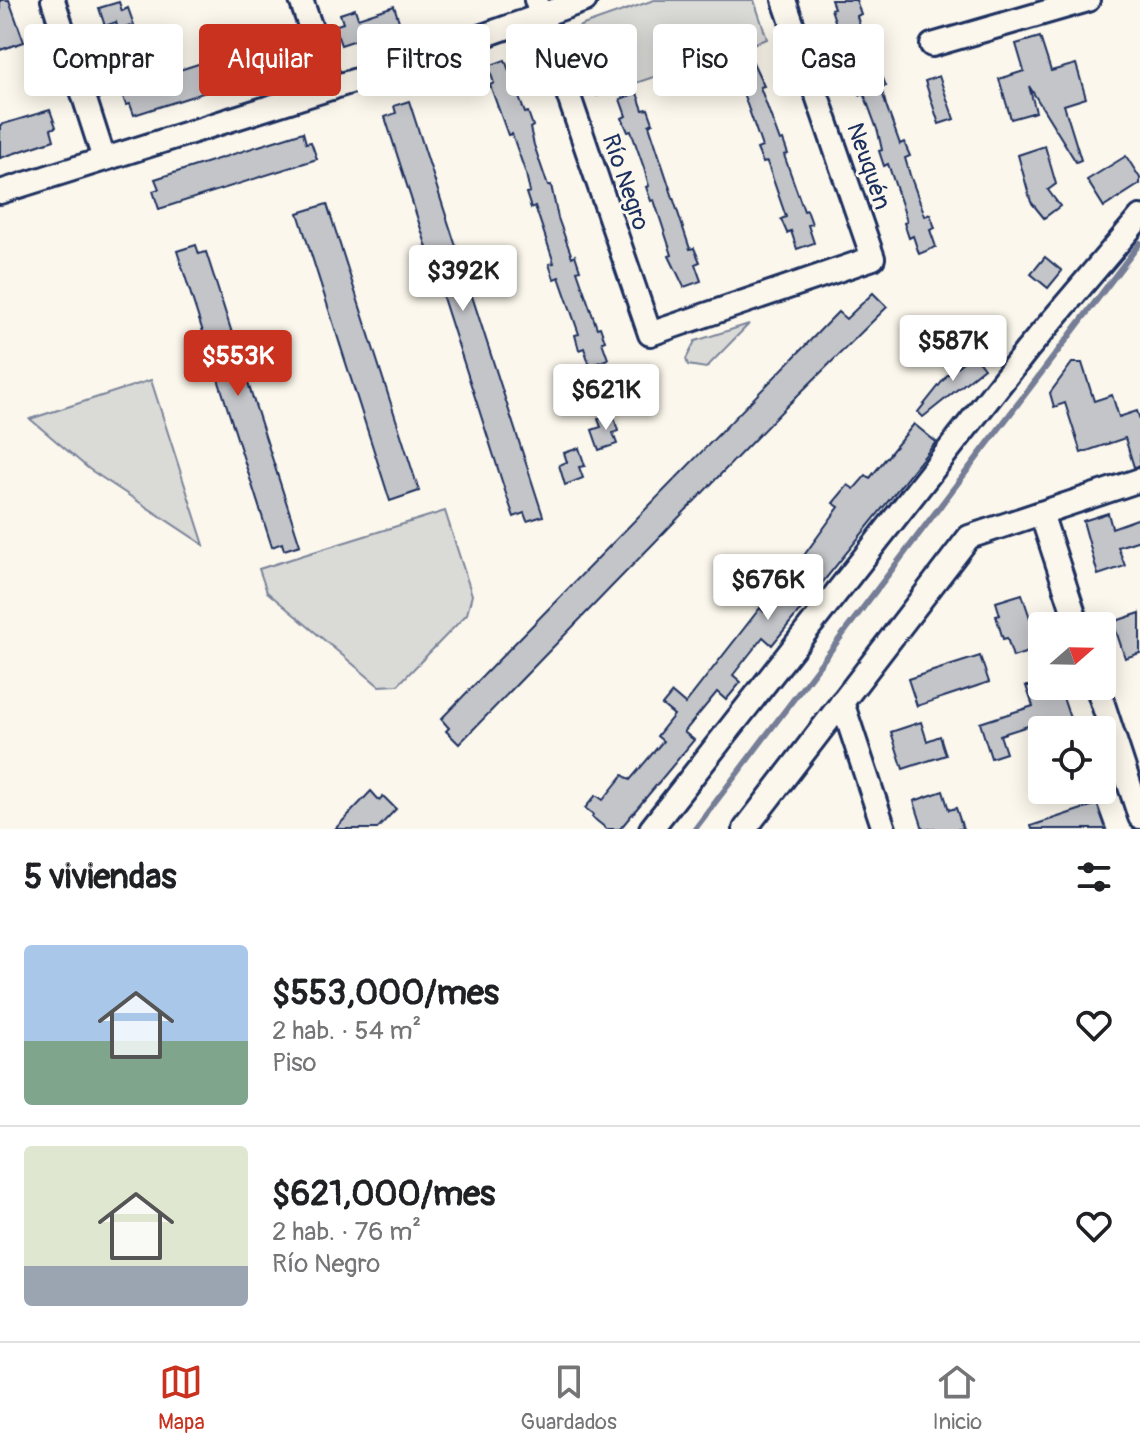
<!DOCTYPE html>
<html lang="es">
<head>
<meta charset="utf-8">
<style>
	:root { --surface:#fff; --page:#f2f2f2; --text:#202124; --muted:#757577; --line:#e0e0e0; --accent:#c8321e }
	body { margin:0; font-family:Pangolin,sans-serif; background:var(--page); color:var(--text); height:100vh; display:flex; flex-direction:column; font-size:30px; white-space:nowrap }
	* { box-sizing:border-box; margin:0 }
	p { font-size:26px; color:var(--muted) }
	.icon { flex:none; width:44px; height:44px; fill:none; stroke:currentColor; stroke-width:2; stroke-linecap:round; stroke-linejoin:round }
	.map { position:relative; height:829px; overflow:hidden }
	.details { display:flex; flex-direction:column; background:var(--surface); flex:1 }
	.details>* { flex:none }
	.guide { position:absolute; left:24px; top:24px; width:1092px; height:72px; display:flex; gap:16px }
	.needle { width:52px; rotate:70deg }
	.tools { position:absolute; left:1028px; top:612px; display:grid; gap:16px }
	.tools a { display:grid; place-items:center; width:88px; height:88px; border-radius:8px; background:var(--surface); box-shadow:0 4px 20px #0003; font-size:40px }
	.price { position:absolute; translate:-50% -68px; padding:0 18px; border-radius:8px; background:#fff; color:#222; font-size:26px; line-height:52px; filter:drop-shadow(0 2px 4px #0008) }
	.price::after { content:''; position:absolute; left:50%; top:48px; width:24px; height:18px; margin-left:-12px; background:inherit; clip-path:polygon(0 0,100% 0,50% 100%) }
	.price.current { background:var(--accent); color:#fff }
	ul { padding:0; list-style:none }
	li { display:flex; align-items:center; gap:24px; height:200px; padding:0 24px }
	li+li { border-top:2px solid var(--line) }
	li span { display:grid; place-items:center; flex:none; width:224px; height:160px; border-radius:8px; color:#555 }
	li>.icon { margin-inline-start:auto }
	span .icon { width:96px; height:96px; fill:#fffc; stroke-width:1 }
	li b { font-size:34px }
	h2 { display:flex; justify-content:space-between; align-items:center; height:96px; padding:0 24px; font-size:34px }
	.chip { padding:0 28px; border-radius:8px; background:var(--surface); box-shadow:0 4px 20px #0003; font-size:28px; line-height:72px }
	.chip.current { background:var(--accent); color:#fff }
	.tab-bar { display:flex; justify-content:space-around; align-items:center; height:112px; border-top:2px solid var(--line); background:var(--surface); font-size:22px; color:var(--muted) }
	.tab-bar a { display:grid; justify-items:center; gap:4px }
	.tab-bar .current { color:var(--accent) }
	.map>svg:first-child { display:block }
	.green { fill:#dadad7; stroke:#7a849a; stroke-width:2 }
	.lines { fill:none; stroke-linecap:round; stroke-linejoin:round }
	.stream { stroke:#747e96; stroke-width:6 }
	.building { fill:#c3c5c9; stroke:#1b2f5e; stroke-width:2 }
	.street-casing { stroke:#1b2f5e; stroke-width:28 }
	.street { stroke:#fbf7ec; stroke-width:22 }
	.labels { text-anchor:middle; stroke-width:6; stroke-linejoin:round; paint-order:stroke }
	.street-label { font-size:24px; fill:#1b2f5e; stroke:#fbf7ec }
</style>
</head>
<body>
<div class="map">
<svg width="1140" height="829" viewBox="0 0 1140 829">
	<rect width="100%" height="100%" fill="#fbf7ec"/>
	<filter id="ink" filterUnits="userSpaceOnUse"><feTurbulence type="fractalNoise" baseFrequency=".0125" numOctaves="2"/><feDisplacementMap in="SourceGraphic" scale="16" xChannelSelector="R" yChannelSelector="G"/><feConvolveMatrix kernelMatrix="1 2 1 2 8 2 1 2 1" color-interpolation-filters="sRGB"/></filter>
	<g filter="url(#ink)">
		<!-- green -->
		<g class="green">
			<polygon points="654,0 754,0 767,39 597,96 575,35 580,26"/>
			<polygon points="749,324 706,368 688,365 686,359 695,341"/>
			<polygon points="151,380 204,545 89,469 30,419"/>
			<polygon points="445,511 472,595 467,614 398,685 379,686 267,592 259,569"/>
		</g>
		<g class="lines">
			<!-- stream -->
			<polyline class="stream" points="695,829 1140,243"/>
		</g>
		<!-- building -->
		<g class="building">
			<polygon points="0,0 9,0 24,42 0,50"/>
			<polygon points="831,0 856,0 861,14 857,16 862,34 876,73 880,71 886,86 881,87 886,105 900,144 904,142 910,156 905,158 910,175 925,216 930,214 935,228 930,230 936,247 919,254 913,236 909,238 904,223 907,222 902,205 888,164 884,166 879,151 882,150 878,132 864,94 860,95 855,81 859,79 839,23 836,24 831,9 834,8"/>
			<polygon points="119,2 122,11 128,8 134,25 118,30 116,22 105,26 99,8"/>
			<polygon points="394,6 400,24 394,26 398,36 380,42 377,33 341,45 334,26 343,23 340,14 355,9 358,18"/>
			<polygon points="1040,37 1051,71 1076,64 1086,98 1064,105 1081,160 1076,162 1029,86 1036,112 1011,119 999,79 1024,71 1016,44"/>
			<polygon points="277,39 283,56 277,58 281,68 134,115 130,104 126,105 120,89"/>
			<polygon points="750,56 764,86 760,87 780,141 783,140 788,154 784,155 804,211 807,210 812,224 808,225 814,243 797,249 791,231 787,233 781,219 786,217 767,162 763,163 757,149 762,147 743,93 738,95 733,81 738,79 732,62"/>
			<polygon points="505,60 525,113 528,112 533,126 530,128 534,145 548,186 551,185 558,218 572,257 575,255 580,270 577,271 597,328 600,327 605,341 602,342 608,359 590,366 584,348 579,350 575,335 579,334 559,277 554,279 549,264 554,263 535,206 531,208 526,193 530,192 526,174 512,134 508,135 490,85 494,83 488,66"/>
			<polygon points="939,76 954,119 939,124 925,81"/>
			<polygon points="637,93 643,110 648,109 653,123 649,125 690,249 694,248 700,262 695,264 701,281 684,287 669,256 672,255 654,200 651,201 646,187 649,186 644,168 631,131 628,132 622,118 626,116 620,99"/>
			<polygon points="409,101 543,516 527,521 524,513 514,517 508,500 385,117 396,113 394,106"/>
			<polygon points="50,110 56,127 51,129 54,140 0,158 0,125"/>
			<polygon points="303,132 306,143 311,142 317,159 159,209 153,191 159,189 155,179"/>
			<polygon points="1045,146 1056,184 1048,190 1060,206 1044,218 1031,202 1018,155"/>
			<polygon points="1126,156 1140,178 1140,184 1104,207 1087,180"/>
			<polygon points="327,204 419,491 390,501 298,213"/>
			<polygon points="196,245 199,254 206,252 300,545 284,550 282,543 272,547 177,251"/>
			<polygon points="1045,257 1062,271 1048,288 1031,274"/>
			<polygon points="873,293 887,307 783,410 459,744 446,731 449,728 441,719 838,312 846,319"/>
			<polygon points="973,354 984,368 923,417 918,412 949,373"/>
			<polygon points="1072,363 1082,363 1094,401 1112,395 1119,417 1137,411 1140,420 1140,466 1134,467 1125,438 1081,453 1065,403 1054,407 1050,393"/>
			<polygon points="613,414 618,431 613,433 617,444 599,450 592,430 601,427 598,419"/>
			<polygon points="914,424 936,442 772,645 763,637 733,675 741,682 726,700 717,692 684,732 694,740 634,812 620,829 607,829 592,817 593,814 585,808 596,795 603,800 623,775 630,780 663,741 657,736 674,715 662,705 672,693 685,704 760,608 764,612 795,574 792,572 839,507 833,503 848,485 854,489 866,475 870,478"/>
			<polygon points="579,448 585,466 579,467 583,478 565,485 559,465 567,462 564,453"/>
			<polygon points="1108,513 1112,528 1140,518 1140,540 1118,547 1125,566 1098,575 1083,521"/>
			<polygon points="1022,594 1040,648 1013,657 1007,638 1003,639 996,616 1000,615 996,602"/>
			<polygon points="1140,613 1140,653 1125,658 1113,622"/>
			<polygon points="980,656 989,682 917,706 908,679"/>
			<polygon points="1026,686 1059,686 1074,730 1035,730 1031,725 1000,735 1006,753 991,758 980,723 1033,706"/>
			<polygon points="921,722 927,741 940,736 946,755 903,769 891,732"/>
			<polygon points="371,791 379,800 383,796 396,809 377,829 335,829"/>
			<polygon points="943,791 949,810 956,808 963,829 923,829 914,801"/>
			<polygon points="1097,804 1106,829 1032,829 1031,826"/>
		</g>
		<g class="lines">
			<!-- street casing -->
			<g class="street-casing">
				<g id="street">
					<polyline points="53,0 104,159"/>
					<polyline points="301,0 332,88"/>
					<polyline points="536,0 650,334 873,258 784,0"/>
					<polyline points="932,45 1088,0"/>
					<polyline points="0,192 366,77 585,0"/>
					<polyline points="1041,513 1078,626"/>
					<polyline points="1097,686 1140,817"/>
					<polyline points="842,702 884,829"/>
					<polyline points="651,829 1027,350 1140,217"/>
					<polyline points="745,829 969,537 1140,480"/>
				</g>
			</g>
			<!-- street -->
			<use href="#street" class="street"/>
		</g>
	</g>
	<g class="labels">
		<!-- street labels -->
		<g class="street-label">
			<text transform="translate(869 166) rotate(71)" y="8">Neuquén</text>
			<text transform="translate(626 182) rotate(71)" y="8">Río Negro</text>
		</g>
	</g>
</svg>
<div class="tools">
<a><svg class="needle" viewBox="-14 -14 28 28"><path d="M0-13l5 13h-10z" fill="#e53935"/><path d="M0 13l5-13h-10z" fill="#757577"/></svg></a>
<a><svg class="icon" aria-label="locate" viewBox="0 0 24 24"><circle cx="12" cy="12" r="6"/><path d="M12 2v4M12 18v4M2 12h4M18 12h4"/></svg></a>
</div>
<b class="price" style="left:463px;top:313px">$392K</b>
<b class="price" style="left:953px;top:383px">$587K</b>
<b class="price current" style="left:238px;top:398px">$553K</b>
<b class="price" style="left:606px;top:432px">$621K</b>
<b class="price" style="left:768px;top:622px">$676K</b>
<div class="guide">
<a class="chip">Comprar</a>
<a class="chip current">Alquilar</a>
<a class="chip">Filtros</a>
<a class="chip">Nuevo</a>
<a class="chip">Piso</a>
<a class="chip">Casa</a>
</div>
</div>
<section class="details">
<h2>5 viviendas<svg class="icon" aria-label="filters" viewBox="0 0 24 24"><path d="M4 7h16M4 17h16"/><circle cx="9" cy="7" r="2"/><circle cx="15" cy="17" r="2"/></svg></h2>
<ul>
<li><span style="background:linear-gradient(#a9c7e8 60%,#7fa58c 0)"><svg class="icon" aria-label="home" viewBox="0 0 24 24"><path d="M3 11l9-7 9 7M6 9v11h12V9"/></svg></span><div><b>$553,000/mes</b><p>2 hab. · 54 m²</p><p>Piso</p></div><svg class="icon" aria-label="heart" viewBox="0 0 24 24"><path d="M12 20l-8-8c-3-5 5-10 8-4 3-6 11-1 8 4z"/></svg></li>
<li><span style="background:linear-gradient(#dfe7d0 75%,#9aa5b1 0)"><svg class="icon" aria-label="home" viewBox="0 0 24 24"><path d="M3 11l9-7 9 7M6 9v11h12V9"/></svg></span><div><b>$621,000/mes</b><p>2 hab. · 76 m²</p><p>Río Negro</p></div><svg class="icon" aria-label="heart" viewBox="0 0 24 24"><path d="M12 20l-8-8c-3-5 5-10 8-4 3-6 11-1 8 4z"/></svg></li>
</ul>
</section>
<nav class="tab-bar">
<a class="current"><svg class="icon" aria-label="map" viewBox="0 0 24 24"><path d="M3 6l6-2 6 2 6-2v14l-6 2-6-2-6 2zM9 4v14M15 6v14"/></svg>Mapa</a>
<a><svg class="icon" aria-label="saved" viewBox="0 0 24 24"><path d="M7 4h10v16l-5-4-5 4z"/></svg>Guardados</a>
<a><svg class="icon" aria-label="home" viewBox="0 0 24 24"><path d="M3 11l9-7 9 7M6 9v11h12V9"/></svg>Inicio</a>
</nav>
</body>
</html>
